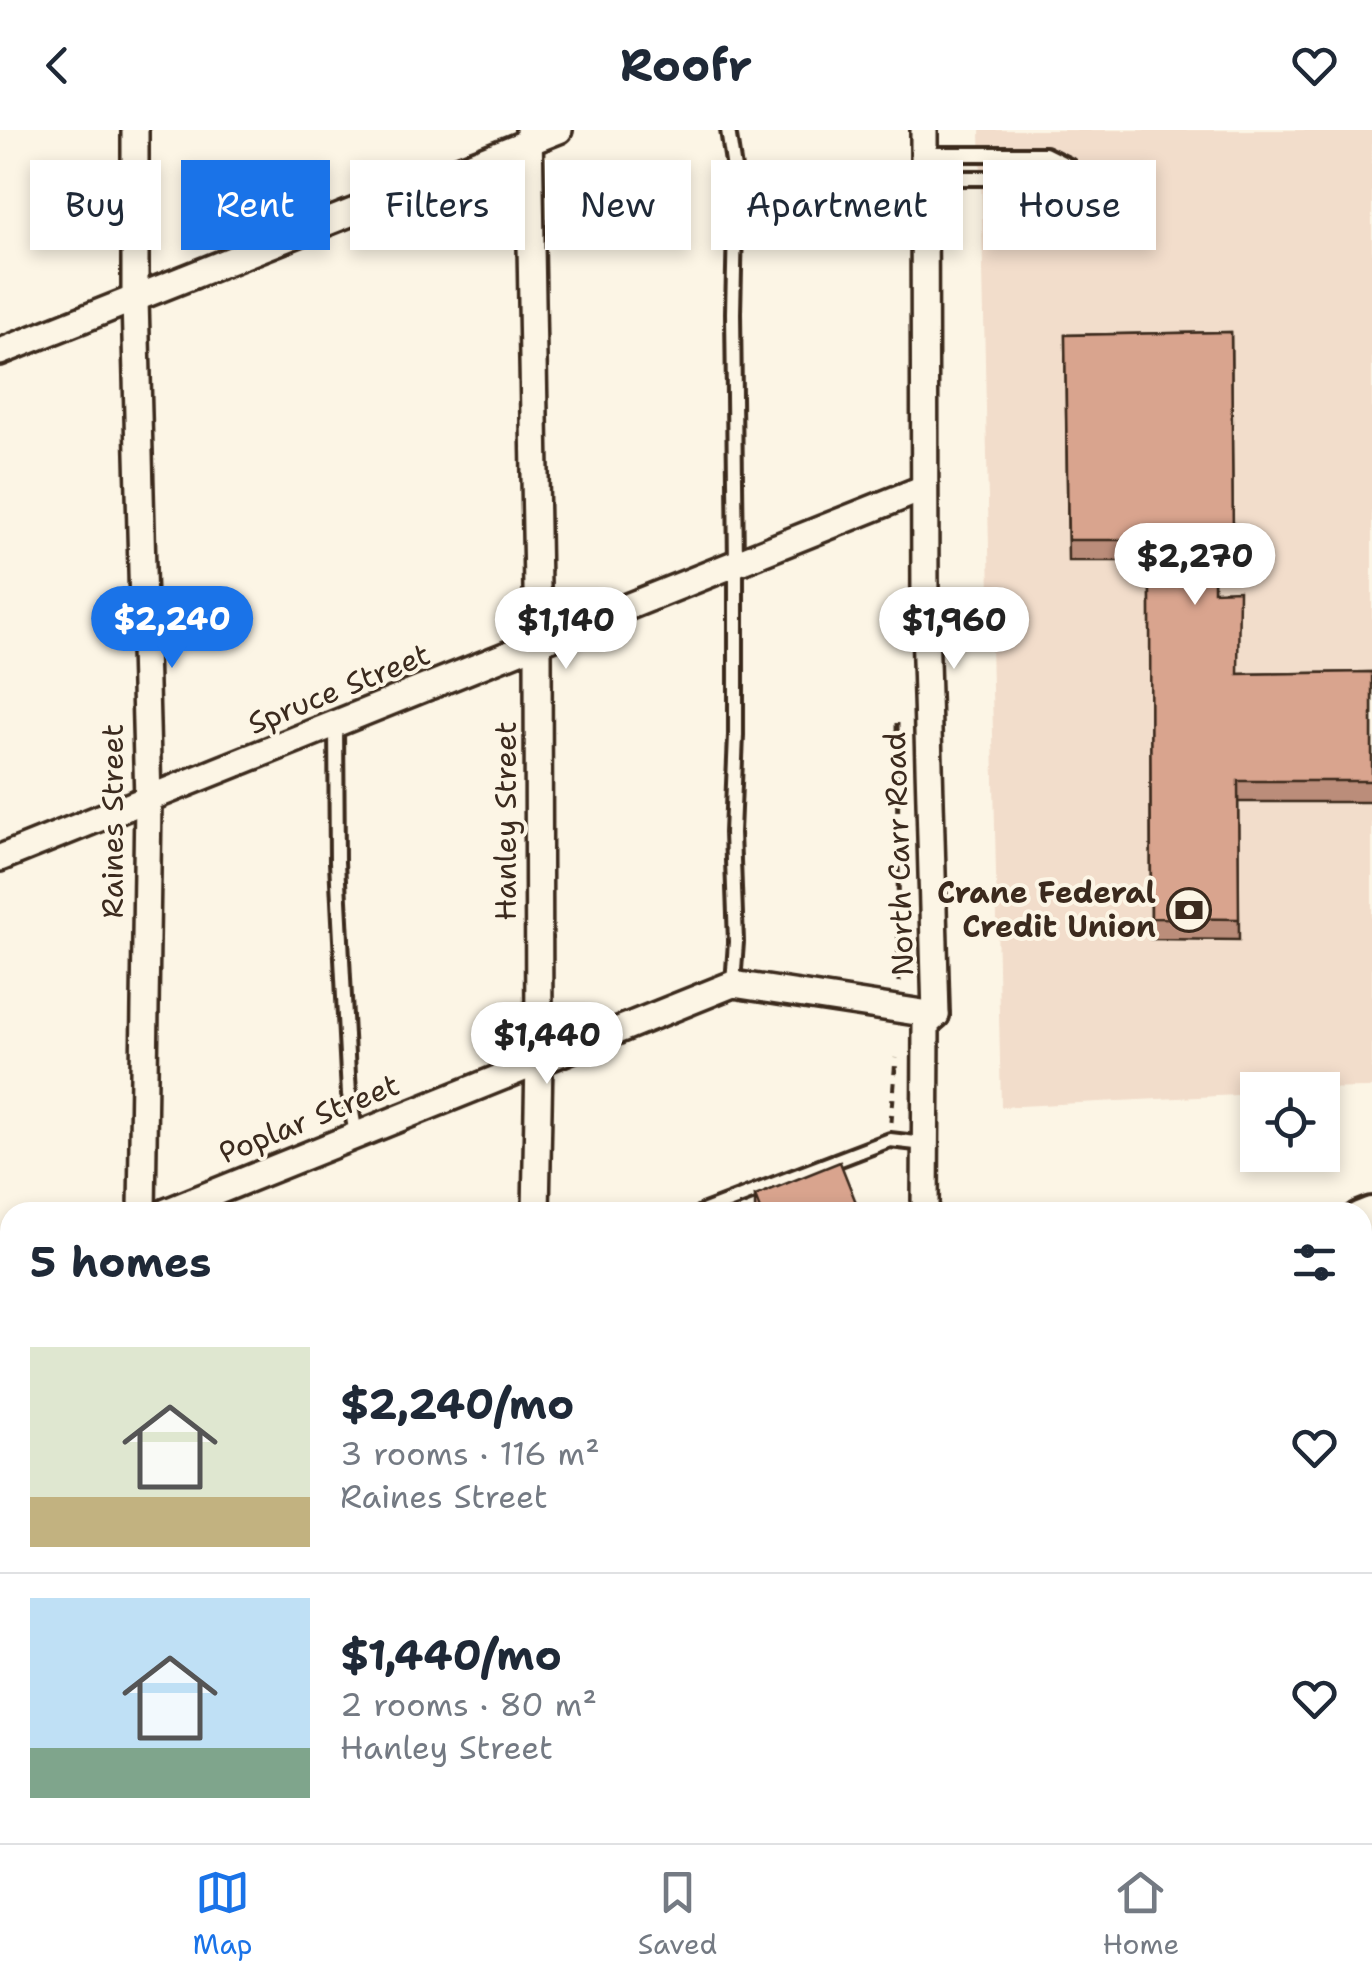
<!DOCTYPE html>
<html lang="en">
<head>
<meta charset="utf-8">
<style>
	:root { --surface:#fff; --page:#f2f2f3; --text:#1f2937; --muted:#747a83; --line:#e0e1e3; --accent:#1a73e8 }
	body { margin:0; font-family:"Shantell Sans",sans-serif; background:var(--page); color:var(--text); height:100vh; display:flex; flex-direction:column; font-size:38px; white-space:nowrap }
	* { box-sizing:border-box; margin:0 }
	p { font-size:32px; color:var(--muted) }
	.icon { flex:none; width:55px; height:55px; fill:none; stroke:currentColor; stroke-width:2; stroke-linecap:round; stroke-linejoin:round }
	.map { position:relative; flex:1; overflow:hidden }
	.sheet { position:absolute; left:0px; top:1072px; width:1372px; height:642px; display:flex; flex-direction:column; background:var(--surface); border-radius:30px 30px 0 0; box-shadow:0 5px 15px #0003 }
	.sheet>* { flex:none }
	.banner { position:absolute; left:30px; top:30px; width:1312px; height:90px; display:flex; gap:20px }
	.buttons { position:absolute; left:1240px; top:942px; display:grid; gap:20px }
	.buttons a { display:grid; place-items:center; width:100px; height:100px; border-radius:0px; background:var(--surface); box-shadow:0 5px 15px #0003; font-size:50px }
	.price { position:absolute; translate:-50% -85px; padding:0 22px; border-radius:35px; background:#fff; color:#222; font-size:32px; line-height:65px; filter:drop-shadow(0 2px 5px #0008) }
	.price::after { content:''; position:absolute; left:50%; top:60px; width:30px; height:22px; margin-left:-15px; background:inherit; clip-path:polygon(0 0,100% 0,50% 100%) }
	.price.active { background:var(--accent); color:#fff }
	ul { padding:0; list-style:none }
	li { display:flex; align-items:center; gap:30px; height:250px; padding:0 30px }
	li+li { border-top:2px solid var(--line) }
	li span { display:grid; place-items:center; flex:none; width:280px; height:200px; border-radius:0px; color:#555 }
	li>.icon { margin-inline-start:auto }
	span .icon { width:120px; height:120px; fill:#fffc; stroke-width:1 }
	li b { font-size:42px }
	h2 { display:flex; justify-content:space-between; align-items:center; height:120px; padding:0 30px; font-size:42px }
	.chip { padding:0 35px; border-radius:0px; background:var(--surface); box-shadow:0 5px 15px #0003; font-size:35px; line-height:90px }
	.chip.active { background:var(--accent); color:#fff }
	header { display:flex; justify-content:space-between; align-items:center; height:130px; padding:0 30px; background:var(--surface); font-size:45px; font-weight:700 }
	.tabs { display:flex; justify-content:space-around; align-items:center; height:140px; border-top:2px solid var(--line); background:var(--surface); font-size:28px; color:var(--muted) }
	.tabs a { display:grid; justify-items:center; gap:5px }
	.tabs .active { color:var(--accent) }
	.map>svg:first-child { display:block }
	.built { fill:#f2ddcb }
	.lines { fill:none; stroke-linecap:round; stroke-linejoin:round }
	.lane-casing { stroke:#3b2a1e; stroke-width:20 }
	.street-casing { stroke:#3b2a1e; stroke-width:32 }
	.primary-casing { stroke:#3b2a1e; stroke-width:48 }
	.path { stroke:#3b2a1e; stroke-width:5; stroke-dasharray:8 8; stroke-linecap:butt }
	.lane { stroke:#fcf5e5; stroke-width:12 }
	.street { stroke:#fcf5e5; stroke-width:25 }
	.primary { stroke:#fcf5e5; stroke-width:40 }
	.wall { fill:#bb8d7a; stroke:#3b2a1e; stroke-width:2.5 }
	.shaded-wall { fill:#987363; stroke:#3b2a1e; stroke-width:2.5 }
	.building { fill:#d9a48e; stroke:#3b2a1e; stroke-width:2.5 }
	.labels { text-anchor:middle; stroke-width:8; stroke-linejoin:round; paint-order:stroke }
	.street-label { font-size:30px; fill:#3b2a1e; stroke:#fcf5e5 }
	.poi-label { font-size:30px; font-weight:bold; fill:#3b2a1e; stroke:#fcf5e5; text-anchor:end }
</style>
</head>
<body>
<header><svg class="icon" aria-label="back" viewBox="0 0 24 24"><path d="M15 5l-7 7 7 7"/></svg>Roofr<svg class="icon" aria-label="heart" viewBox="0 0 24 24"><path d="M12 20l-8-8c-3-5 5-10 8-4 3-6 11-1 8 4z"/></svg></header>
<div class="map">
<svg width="1372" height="1713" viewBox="0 0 1372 1713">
	<rect width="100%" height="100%" fill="#fcf5e5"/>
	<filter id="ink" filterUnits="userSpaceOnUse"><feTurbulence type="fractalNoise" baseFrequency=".01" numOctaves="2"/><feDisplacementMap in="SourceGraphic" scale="20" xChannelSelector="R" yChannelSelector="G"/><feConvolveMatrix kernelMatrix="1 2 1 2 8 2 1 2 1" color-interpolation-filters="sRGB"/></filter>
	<g filter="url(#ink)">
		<!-- built -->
		<polygon class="built" points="980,0 1372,0 1372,957 1368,958 1258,960 1257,964 1001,977"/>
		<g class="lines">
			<!-- lane casing -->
			<g class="lane-casing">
				<g id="lane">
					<polyline points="728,0 736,52 733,183 736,434 736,605 732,703 736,812 733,854"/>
					<polyline points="925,24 1045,24 1069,36 1045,48 925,48"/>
					<polyline points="336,596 337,732 349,964 356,1005"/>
					<polyline points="702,1082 890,1010 925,1014"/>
					<polyline points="334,1705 336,1713"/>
					<polyline points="635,1713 656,1705"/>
				</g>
			</g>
			<!-- street casing -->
			<g class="street-casing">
				<g id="street">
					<polyline points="135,0 135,169 148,671 142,1082"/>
					<polyline points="529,0 538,515 539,930 536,1082"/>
					<polyline points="924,0 925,494 936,885 926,894 925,1082"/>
					<polyline points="0,222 559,0"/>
					<polyline points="0,728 924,358"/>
					<polyline points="166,1082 733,854 936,885"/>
					<polyline points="0,1147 10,1143"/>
					<polyline points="466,1705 468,1713"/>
					<polyline points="930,1705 930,1713"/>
				</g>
			</g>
			<!-- primary casing -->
			<g class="primary-casing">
				<g id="primary">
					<polyline points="1362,1092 1372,1088"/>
					<polyline points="0,1633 10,1629"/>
				</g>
			</g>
			<!-- path -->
			<g class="path">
				<polyline points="897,593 899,852"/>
				<polyline points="891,992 896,928"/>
			</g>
			<!-- lane -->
			<use href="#lane" class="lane"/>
			<!-- street -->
			<use href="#street" class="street"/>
			<!-- primary -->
			<use href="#primary" class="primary"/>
		</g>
		<!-- wall -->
		<g class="wall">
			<polygon points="1231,202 1233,429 1214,430 1214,461 1238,544 1372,542 1372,672 1238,672 1239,810 1151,809 1150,456 1174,457 1173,431 1068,431 1065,205"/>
			<polygon points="755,1066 859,1082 755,1082"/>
			<polygon points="1372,1602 1372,1640 1362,1623 1362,1607"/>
			<polygon points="1068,1705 1068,1713 1004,1713"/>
			<polygon points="1167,1705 1248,1705 1248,1709 1243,1713 1170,1713"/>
		</g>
		<!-- shaded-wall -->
		<g class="shaded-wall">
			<polygon points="1372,1453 1372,1474 1362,1480 1362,1459"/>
			<polygon points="192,1705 216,1705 198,1713 186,1713 186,1708"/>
			<polygon points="390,1705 407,1705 407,1709 397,1713 369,1713"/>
			<polygon points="1238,1705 1248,1705 1248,1709 1243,1713 1235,1713 1235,1707"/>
		</g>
		<!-- building -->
		<g class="building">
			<polygon points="1231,202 1233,408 1214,409 1214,461 1239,460 1238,544 1372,542 1372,651 1238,651 1239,789 1151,788 1150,456 1174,457 1173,410 1068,410 1065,205"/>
			<polygon points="840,1032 859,1080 853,1082 761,1082 755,1066"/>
			<polygon points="1370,1263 1372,1266 1372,1453 1362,1459 1362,1267"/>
			<polygon points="1372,1602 1372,1629 1362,1612 1362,1607"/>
			<polygon points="84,1705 124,1705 127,1713 87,1713"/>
			<polygon points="362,1705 390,1705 369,1713 365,1713"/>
			<polygon points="1004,1705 1068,1705 1068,1707 1054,1707 1054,1713 1004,1713"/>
			<polygon points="1171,1705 1238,1705 1235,1707 1238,1713 1176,1713"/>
		</g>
	</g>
	<!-- icons -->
	<defs>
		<g id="bank-ring" transform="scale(2.25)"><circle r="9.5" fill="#fcf5e5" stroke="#3b2a1e" stroke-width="1.5"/><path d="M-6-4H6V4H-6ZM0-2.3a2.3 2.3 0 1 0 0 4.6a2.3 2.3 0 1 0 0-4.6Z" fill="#3b2a1e"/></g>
	</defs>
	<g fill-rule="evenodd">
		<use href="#bank-ring" x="1189" y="780"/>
	</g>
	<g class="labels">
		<!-- street labels -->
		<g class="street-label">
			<text transform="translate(339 559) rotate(-22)" y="10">Spruce Street</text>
			<text transform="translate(113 691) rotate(-90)" y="10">Raines Street</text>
			<text transform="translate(506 691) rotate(-90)" y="10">Hanley Street</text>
			<text transform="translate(899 724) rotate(-92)" y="10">North Carr Road</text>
			<text transform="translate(309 989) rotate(-22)" y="10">Poplar Street</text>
		</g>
		<!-- poi labels -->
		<g class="poi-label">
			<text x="1156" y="773">Crane Federal<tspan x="1156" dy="34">Credit Union</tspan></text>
		</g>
	</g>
</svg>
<div class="buttons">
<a><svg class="icon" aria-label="locate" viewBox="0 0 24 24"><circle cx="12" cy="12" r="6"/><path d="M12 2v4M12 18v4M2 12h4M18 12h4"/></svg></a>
</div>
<b class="price" style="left:1195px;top:478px">$2,270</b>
<b class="price active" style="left:172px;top:541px">$2,240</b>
<b class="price" style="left:566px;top:542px">$1,140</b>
<b class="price" style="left:954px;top:542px">$1,960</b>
<b class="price" style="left:547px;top:957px">$1,440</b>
<div class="banner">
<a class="chip">Buy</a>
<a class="chip active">Rent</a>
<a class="chip">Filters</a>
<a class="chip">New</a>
<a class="chip">Apartment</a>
<a class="chip">House</a>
</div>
<section class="sheet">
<h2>5 homes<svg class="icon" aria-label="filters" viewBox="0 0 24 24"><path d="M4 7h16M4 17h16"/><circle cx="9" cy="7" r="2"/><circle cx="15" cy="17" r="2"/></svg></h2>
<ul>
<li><span style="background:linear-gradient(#dfe7d0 75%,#c2b280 0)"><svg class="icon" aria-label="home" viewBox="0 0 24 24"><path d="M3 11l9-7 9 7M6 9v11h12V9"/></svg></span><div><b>$2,240/mo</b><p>3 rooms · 116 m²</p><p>Raines Street</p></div><svg class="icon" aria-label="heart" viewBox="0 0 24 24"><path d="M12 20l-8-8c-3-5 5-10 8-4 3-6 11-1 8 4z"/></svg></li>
<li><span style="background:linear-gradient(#bfe0f5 75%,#7fa58c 0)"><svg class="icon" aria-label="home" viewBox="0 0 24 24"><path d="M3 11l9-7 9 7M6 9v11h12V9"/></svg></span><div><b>$1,440/mo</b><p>2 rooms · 80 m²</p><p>Hanley Street</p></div><svg class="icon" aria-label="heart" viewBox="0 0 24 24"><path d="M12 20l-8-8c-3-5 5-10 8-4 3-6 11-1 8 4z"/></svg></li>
</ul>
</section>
</div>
<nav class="tabs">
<a class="active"><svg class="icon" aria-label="map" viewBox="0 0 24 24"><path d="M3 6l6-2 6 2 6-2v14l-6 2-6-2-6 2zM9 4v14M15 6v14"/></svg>Map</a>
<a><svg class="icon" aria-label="saved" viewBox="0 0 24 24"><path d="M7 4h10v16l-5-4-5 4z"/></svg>Saved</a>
<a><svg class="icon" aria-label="home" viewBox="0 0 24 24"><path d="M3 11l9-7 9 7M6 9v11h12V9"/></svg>Home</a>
</nav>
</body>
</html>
